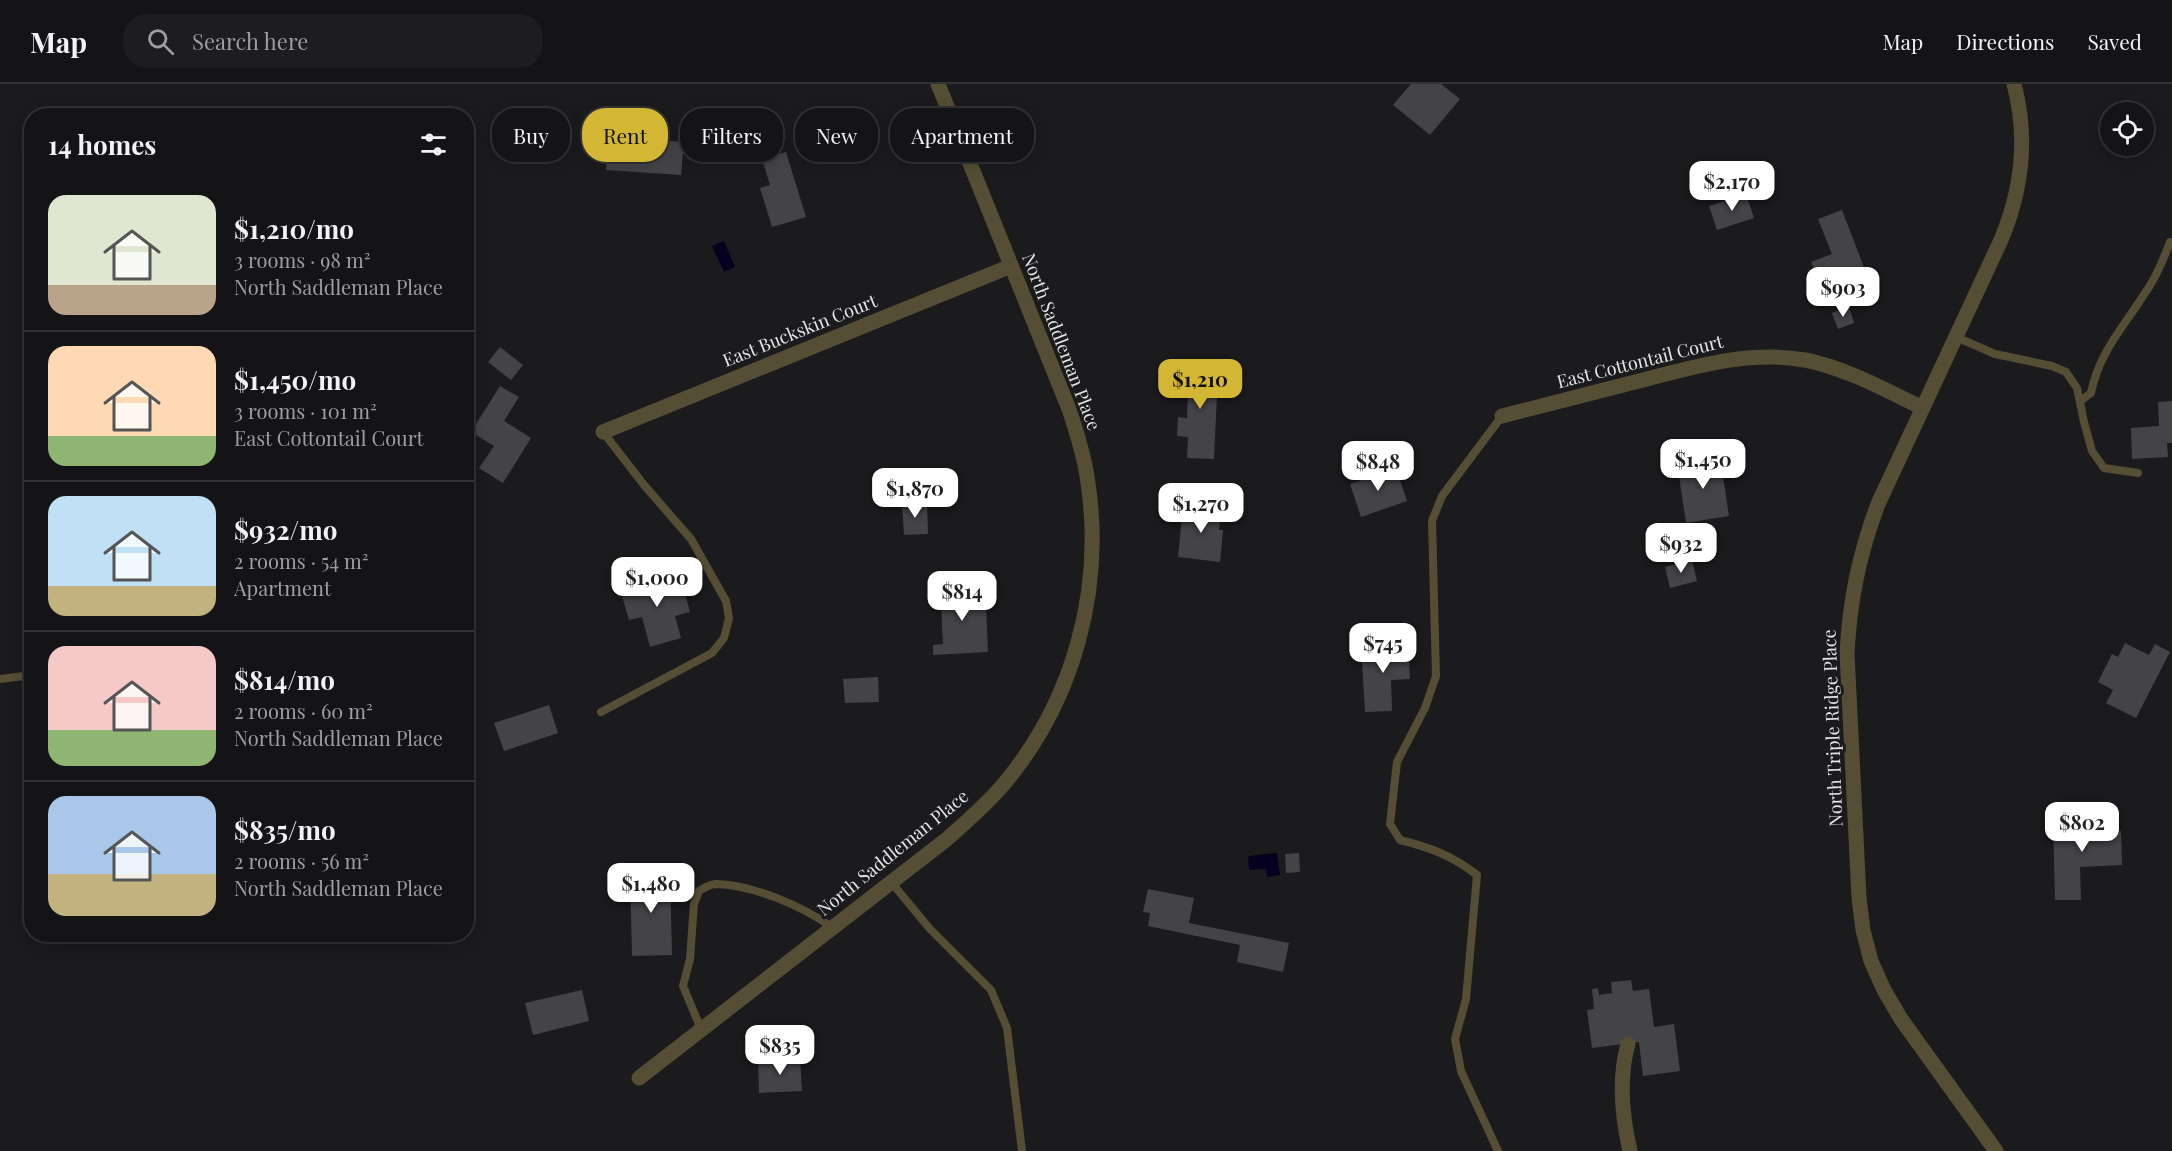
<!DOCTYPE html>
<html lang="en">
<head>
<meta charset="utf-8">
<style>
	:root { --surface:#141416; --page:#1d1d1f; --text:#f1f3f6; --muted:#9d9ea1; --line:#333335; --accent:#d4b635 }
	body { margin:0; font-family:"Playfair Display",serif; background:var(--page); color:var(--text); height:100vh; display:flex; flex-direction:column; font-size:22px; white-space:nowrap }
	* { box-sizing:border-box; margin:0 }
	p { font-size:20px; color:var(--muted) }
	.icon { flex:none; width:33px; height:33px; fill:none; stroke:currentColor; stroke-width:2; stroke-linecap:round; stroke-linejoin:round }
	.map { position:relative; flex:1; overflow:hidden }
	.drawer { position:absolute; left:24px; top:24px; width:450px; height:834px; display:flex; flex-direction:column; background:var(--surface); border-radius:24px; box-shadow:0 3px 15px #0003,0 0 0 2px var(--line) }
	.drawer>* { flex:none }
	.hud { position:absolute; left:492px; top:24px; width:570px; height:54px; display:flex; gap:12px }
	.controls { position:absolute; left:2100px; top:18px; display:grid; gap:12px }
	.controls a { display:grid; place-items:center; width:54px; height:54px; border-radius:50%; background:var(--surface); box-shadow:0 3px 15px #0003,0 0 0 2px var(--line); font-size:30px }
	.price { position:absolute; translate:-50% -51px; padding:0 14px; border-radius:12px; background:#fff; color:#222; font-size:20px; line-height:39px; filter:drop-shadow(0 2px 3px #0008) }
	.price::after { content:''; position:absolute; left:50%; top:36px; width:18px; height:14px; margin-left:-9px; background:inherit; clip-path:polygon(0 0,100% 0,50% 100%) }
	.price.selected { background:var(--accent); color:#111 }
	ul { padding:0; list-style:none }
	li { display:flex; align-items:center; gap:18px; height:150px; padding:0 24px }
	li+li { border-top:2px solid var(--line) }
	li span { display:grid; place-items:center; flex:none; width:168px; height:120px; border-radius:18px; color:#555 }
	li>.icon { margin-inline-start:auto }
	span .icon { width:72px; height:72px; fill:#fffc; stroke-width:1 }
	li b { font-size:26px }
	h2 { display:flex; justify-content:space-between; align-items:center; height:72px; padding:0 24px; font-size:26px }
	.pill { padding:0 21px; border-radius:24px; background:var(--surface); box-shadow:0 3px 15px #0003,0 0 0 2px var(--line); font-size:21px; line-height:54px }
	.pill.selected { background:var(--accent); color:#111 }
	header { display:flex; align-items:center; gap:36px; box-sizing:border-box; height:84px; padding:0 30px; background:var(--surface); border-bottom:2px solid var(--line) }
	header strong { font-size:28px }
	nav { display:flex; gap:33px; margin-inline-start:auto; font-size:21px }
	.search { width:420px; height:54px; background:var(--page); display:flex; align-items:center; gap:15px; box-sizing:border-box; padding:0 21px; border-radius:24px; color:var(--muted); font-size:22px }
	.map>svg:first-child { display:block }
	.water { fill:#05001f }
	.building { fill:#444448 }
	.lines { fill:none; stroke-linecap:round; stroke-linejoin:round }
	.lane { stroke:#554e34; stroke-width:8 }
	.street { stroke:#554e34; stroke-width:15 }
	.labels { text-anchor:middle; stroke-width:6; stroke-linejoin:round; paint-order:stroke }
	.street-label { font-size:18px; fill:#e5e5e7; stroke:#1b1b1e }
</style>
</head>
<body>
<header>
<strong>Map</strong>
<div class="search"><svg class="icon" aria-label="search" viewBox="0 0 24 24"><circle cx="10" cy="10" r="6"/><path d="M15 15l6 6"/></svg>Search here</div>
<nav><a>Map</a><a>Directions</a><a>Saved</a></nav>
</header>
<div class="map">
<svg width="2172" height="1067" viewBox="0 0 2172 1067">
	<rect width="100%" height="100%" fill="#1b1b1e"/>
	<!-- water -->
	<g class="water">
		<polygon points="724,157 735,183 724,188 712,162"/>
		<polygon points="1277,769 1280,791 1267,793 1266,785 1249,786 1248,772"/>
	</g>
	<!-- building -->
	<g class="building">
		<polygon points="1411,0 1441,0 1460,15 1430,51 1393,21"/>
		<polygon points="608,53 684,58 681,91 606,86"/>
		<polygon points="786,68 806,133 772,143 760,104 770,101 762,75"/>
		<polygon points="1746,110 1754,134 1717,146 1709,122"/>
		<polygon points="1842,126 1873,207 1844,218 1835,194 1820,200 1811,178 1832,170 1818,135"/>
		<polygon points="1849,223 1854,239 1838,245 1832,229"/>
		<polygon points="500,263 523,281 511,296 488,278"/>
		<polygon points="1173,286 1227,289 1226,311 1217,311 1214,375 1187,374 1188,353 1177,352 1178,333 1187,334 1188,309 1172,308"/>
		<polygon points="500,302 519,313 504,337 531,354 503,399 479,384 494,362 471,348"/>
		<polygon points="2172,317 2172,359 2167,359 2168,373 2132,375 2131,344 2159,342 2158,318"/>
		<polygon points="1720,372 1729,432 1686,439 1677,379"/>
		<polygon points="1396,384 1407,417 1361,433 1350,400"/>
		<polygon points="927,419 928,450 904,451 902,420"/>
		<polygon points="1183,422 1221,426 1219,446 1223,446 1220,478 1178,473"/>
		<polygon points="1692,476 1697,497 1670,504 1665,483"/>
		<polygon points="669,491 673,505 683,502 690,528 675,532 681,554 650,563 642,533 629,536 620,505"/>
		<polygon points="975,500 976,522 986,522 988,568 933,571 933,561 943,560 940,502"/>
		<polygon points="2125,559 2149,571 2155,560 2170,568 2136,634 2106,619 2113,606 2098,598 2112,570 2118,573"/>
		<polygon points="1408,560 1410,595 1391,596 1392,627 1365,628 1361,563"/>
		<polygon points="878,593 879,618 845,619 843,595"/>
		<polygon points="549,621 558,649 504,667 494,639"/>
		<polygon points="2112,736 2113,748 2121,747 2122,781 2080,783 2081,816 2055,816 2053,738"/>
		<polygon points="1299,769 1300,788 1286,789 1285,770"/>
		<polygon points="670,788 672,871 632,872 630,789"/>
		<polygon points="1148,805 1194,814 1189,839 1289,859 1283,888 1237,878 1240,861 1148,842 1150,829 1143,828"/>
		<polygon points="1631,896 1633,907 1649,905 1654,943 1674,940 1680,987 1643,992 1639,958 1592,964 1587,926 1594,925 1592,905 1598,904 1599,911 1612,909 1611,898"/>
		<polygon points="582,906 589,937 533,951 525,919"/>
		<polygon points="800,974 802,1007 759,1009 758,976"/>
	</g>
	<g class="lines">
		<!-- lane -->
		<g class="lane">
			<polyline points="1956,253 1995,270 2052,282 2066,288 2077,304 2084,338 2092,367 2104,384 2138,389"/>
			<path d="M2080 317 2091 309C2099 269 2122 245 2143 212 2155 196 2163 177 2170 158"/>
			<polyline points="0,595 32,591"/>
			<polyline points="601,628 712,569 724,554 729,534 726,517 691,455 644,401 603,348"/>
			<polyline points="891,798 930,845 991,906 1007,944 1022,1067"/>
			<path d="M701 945 683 902 690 875 694 820 699 807C704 804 710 800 716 800 753 801 803 822 833 844"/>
			<path d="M1498 1067 1461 987 1455 955 1466 915 1477 791C1453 772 1429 763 1400 756L1390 740 1397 678 1425 624 1436 592 1432 437 1442 412 1502 332"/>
		</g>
		<!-- street -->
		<g class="street">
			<path d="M1502 332C1548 320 1593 309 1639 297 1694 283 1748 266 1805 276 1846 284 1885 306 1923 324"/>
			<polyline points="603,348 1011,182"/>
			<path d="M1628 960C1618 995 1622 1032 1630 1067"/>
			<path d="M639 994 947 755C966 738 986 721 1003 701 1073 618 1104 507 1088 399 1085 374 1077 349 1069 325L938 0"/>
			<path d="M1996 1067 1901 935 1884 906 1871 877 1863 846 1859 814 1847 569C1850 515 1859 471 1878 420L2001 156C2022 106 2028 53 2014 0"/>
		</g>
	</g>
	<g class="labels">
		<!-- street labels -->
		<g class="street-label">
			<text transform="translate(800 247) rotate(-22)" y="6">East Buckskin Court</text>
			<text transform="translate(1061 258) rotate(69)" y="6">North Saddleman Place</text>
			<text transform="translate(1640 278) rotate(-14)" y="6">East Cottontail Court</text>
			<text transform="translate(1833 644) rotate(-92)" y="6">North Triple Ridge Place</text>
			<text transform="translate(893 769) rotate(-39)" y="6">North Saddleman Place</text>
		</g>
	</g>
</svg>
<div class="controls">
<a><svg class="icon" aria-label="locate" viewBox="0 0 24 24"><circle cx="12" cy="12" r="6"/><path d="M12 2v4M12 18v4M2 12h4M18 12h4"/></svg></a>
</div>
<b class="price" style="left:1732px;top:128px">$2,170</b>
<b class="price" style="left:1843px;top:234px">$903</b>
<b class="price selected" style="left:1200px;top:326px">$1,210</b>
<b class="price" style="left:1703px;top:406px">$1,450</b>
<b class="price" style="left:1378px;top:408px">$848</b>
<b class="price" style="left:915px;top:435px">$1,870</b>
<b class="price" style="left:1201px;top:450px">$1,270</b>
<b class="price" style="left:1681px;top:490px">$932</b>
<b class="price" style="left:657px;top:524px">$1,000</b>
<b class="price" style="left:962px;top:538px">$814</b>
<b class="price" style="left:1383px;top:590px">$745</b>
<b class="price" style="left:2082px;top:769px">$802</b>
<b class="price" style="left:651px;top:830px">$1,480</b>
<b class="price" style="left:780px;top:992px">$835</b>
<div class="hud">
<a class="pill">Buy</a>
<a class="pill selected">Rent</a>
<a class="pill">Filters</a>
<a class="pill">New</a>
<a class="pill">Apartment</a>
</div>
<section class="drawer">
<h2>14 homes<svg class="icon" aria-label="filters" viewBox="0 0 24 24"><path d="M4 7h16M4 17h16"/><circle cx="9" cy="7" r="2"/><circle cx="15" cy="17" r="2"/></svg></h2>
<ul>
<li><span style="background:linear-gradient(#dfe7d0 75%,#b9a48a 0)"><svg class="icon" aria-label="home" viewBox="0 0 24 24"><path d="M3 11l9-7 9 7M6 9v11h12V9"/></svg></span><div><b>$1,210/mo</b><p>3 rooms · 98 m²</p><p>North Saddleman Place</p></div></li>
<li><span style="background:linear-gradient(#ffd9b3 75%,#8fb573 0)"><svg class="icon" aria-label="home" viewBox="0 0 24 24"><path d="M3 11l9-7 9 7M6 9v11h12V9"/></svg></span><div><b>$1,450/mo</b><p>3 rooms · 101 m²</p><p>East Cottontail Court</p></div></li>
<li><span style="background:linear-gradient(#bfe0f5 75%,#c2b280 0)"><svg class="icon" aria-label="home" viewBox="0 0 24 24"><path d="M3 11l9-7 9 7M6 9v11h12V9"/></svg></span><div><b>$932/mo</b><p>2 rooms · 54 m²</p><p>Apartment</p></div></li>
<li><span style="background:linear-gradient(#f6c9c9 70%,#8fb573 0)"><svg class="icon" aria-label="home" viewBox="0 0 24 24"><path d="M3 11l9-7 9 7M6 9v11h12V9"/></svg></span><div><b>$814/mo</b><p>2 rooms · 60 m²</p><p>North Saddleman Place</p></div></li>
<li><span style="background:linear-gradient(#a9c7e8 65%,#c2b280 0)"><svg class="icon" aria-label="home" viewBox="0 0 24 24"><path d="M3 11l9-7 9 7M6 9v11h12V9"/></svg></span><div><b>$835/mo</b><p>2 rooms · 56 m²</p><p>North Saddleman Place</p></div></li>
</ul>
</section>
</div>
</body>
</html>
